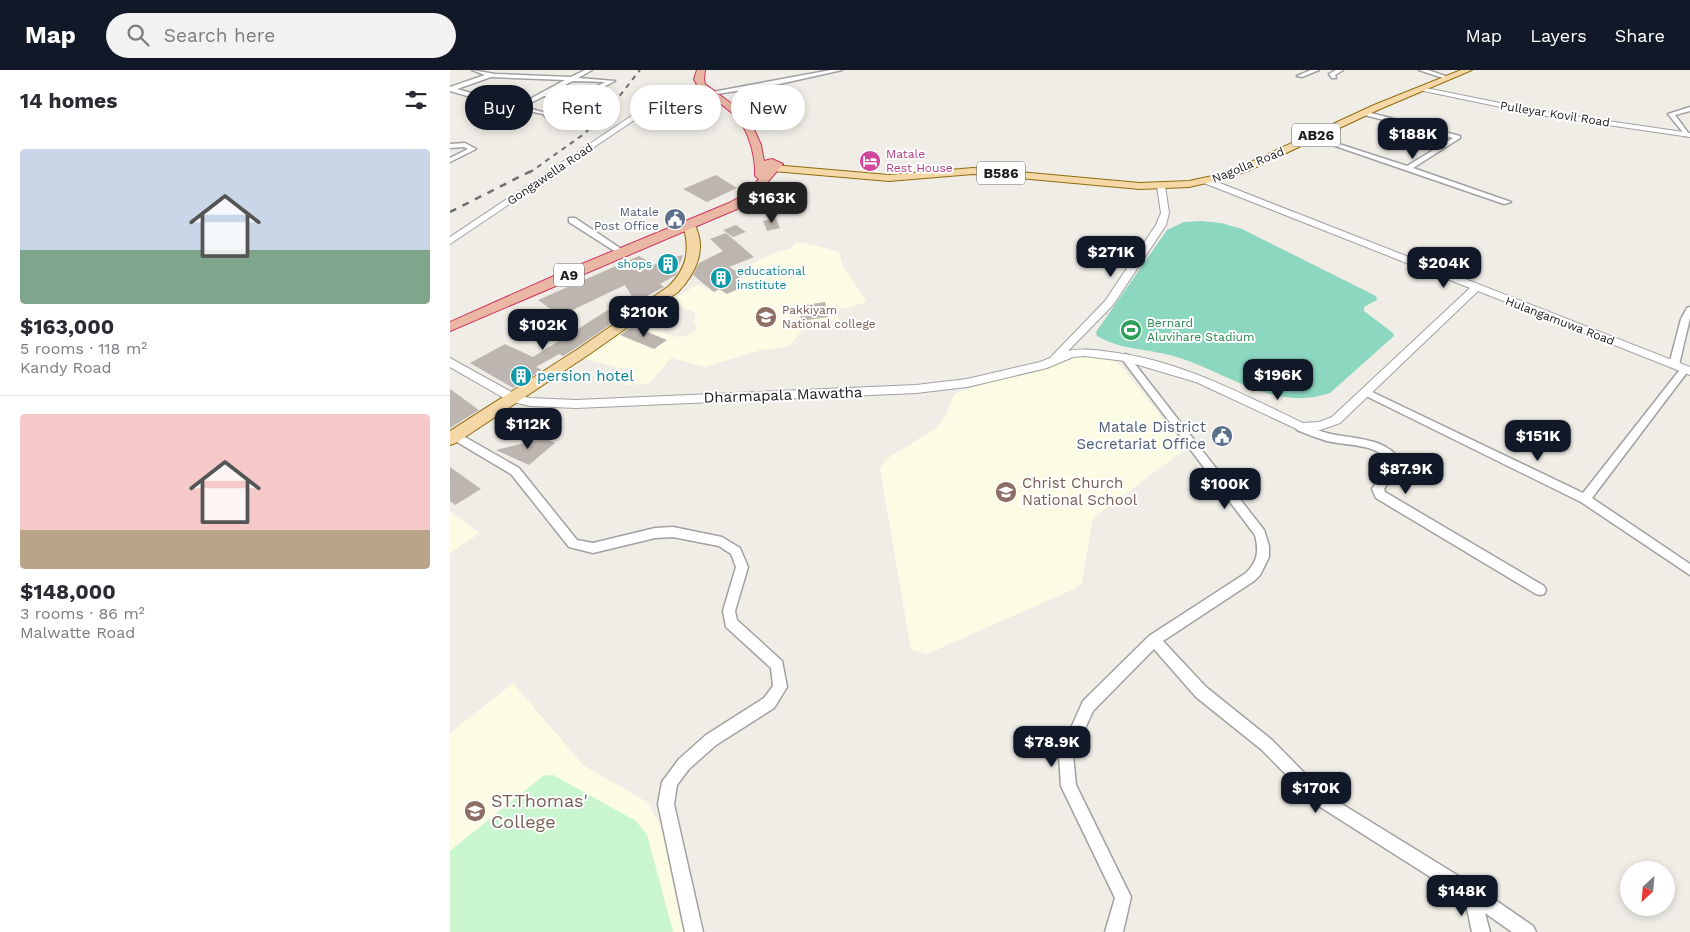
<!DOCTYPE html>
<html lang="en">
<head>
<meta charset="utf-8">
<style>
	:root { --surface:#fff; --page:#f2f2f3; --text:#2b2b33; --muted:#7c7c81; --line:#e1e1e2; --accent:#111827 }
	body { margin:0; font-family:"Work Sans",sans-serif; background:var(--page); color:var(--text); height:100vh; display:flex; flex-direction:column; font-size:19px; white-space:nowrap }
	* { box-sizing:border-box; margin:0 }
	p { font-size:16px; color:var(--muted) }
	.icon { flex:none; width:28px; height:28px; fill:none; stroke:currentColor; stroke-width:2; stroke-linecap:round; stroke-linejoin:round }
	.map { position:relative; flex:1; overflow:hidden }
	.details { display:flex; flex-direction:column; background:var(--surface); width:450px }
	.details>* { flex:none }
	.guide { position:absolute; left:15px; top:15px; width:475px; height:45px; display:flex; gap:10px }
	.needle { width:32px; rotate:206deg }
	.fabs { position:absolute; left:1170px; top:791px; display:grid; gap:10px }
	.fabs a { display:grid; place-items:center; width:55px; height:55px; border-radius:50%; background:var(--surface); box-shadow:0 2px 8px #0003; font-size:25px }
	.price { position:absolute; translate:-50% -42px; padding:0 11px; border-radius:10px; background:var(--accent); color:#fff; font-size:16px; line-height:32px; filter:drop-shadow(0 1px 2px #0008) }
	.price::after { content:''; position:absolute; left:50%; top:30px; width:15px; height:11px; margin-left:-8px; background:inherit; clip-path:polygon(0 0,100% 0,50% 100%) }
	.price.active { background:#222; color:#fff }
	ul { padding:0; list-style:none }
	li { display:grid; align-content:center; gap:10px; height:265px; padding:0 20px }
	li+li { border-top:1px solid var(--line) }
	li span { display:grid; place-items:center; height:155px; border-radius:5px; color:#555 }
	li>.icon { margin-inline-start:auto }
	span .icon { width:90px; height:90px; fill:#fffc; stroke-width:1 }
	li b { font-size:21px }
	h2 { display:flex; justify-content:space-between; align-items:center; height:60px; padding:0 20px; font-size:21px }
	.chip { padding:0 18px; border-radius:22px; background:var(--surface); box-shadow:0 2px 8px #0003; font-size:18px; line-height:45px }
	.chip.active { background:var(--accent); color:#fff }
	header { display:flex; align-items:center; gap:30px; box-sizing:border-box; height:70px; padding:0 25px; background:var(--accent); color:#fff }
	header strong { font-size:24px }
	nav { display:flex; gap:28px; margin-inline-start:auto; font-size:18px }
	.search { width:350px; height:45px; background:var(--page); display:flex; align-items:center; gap:12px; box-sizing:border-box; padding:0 18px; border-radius:28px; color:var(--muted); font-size:19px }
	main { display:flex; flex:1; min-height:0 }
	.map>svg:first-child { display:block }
	.education { fill:#fbfce3 }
	.park { fill:#c9f5cf }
	.pitch { fill:#8cd7bf }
	.building { fill:#bdb6b0 }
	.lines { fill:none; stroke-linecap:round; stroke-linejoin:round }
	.minor-casing { stroke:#a1a1a1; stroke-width:3 }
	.tertiary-casing { stroke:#a1a1a1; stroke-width:2 }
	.primary-casing { stroke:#8f6c0d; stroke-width:2 }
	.trunk-casing { stroke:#cc365f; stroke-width:2 }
	.minor { fill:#fff; fill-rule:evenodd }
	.tertiary { fill:#fff; fill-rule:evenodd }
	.primary { fill:#f4d8a8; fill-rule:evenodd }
	.trunk { fill:#eab7a4; fill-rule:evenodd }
	.rail-far1 { stroke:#6e6e6e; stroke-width:2; stroke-dasharray:5 5; stroke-linecap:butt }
	.rail { stroke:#6e6e6e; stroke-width:2.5; stroke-dasharray:7 7; stroke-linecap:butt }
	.labels { text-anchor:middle; stroke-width:4; stroke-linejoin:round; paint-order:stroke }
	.far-street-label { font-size:12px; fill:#202020; stroke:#fff }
	.far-hotel-label { font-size:12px; fill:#b23c85; stroke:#fff; text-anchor:start }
	.far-service-label { font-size:12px; fill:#4e5e75; stroke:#fff; text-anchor:end }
	.far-culture-label { font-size:12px; fill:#0d838f; stroke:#fff; text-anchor:end }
	.far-education-label { font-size:12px; fill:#785e54; stroke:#fff; text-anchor:start }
	.far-leisure-label { font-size:12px; fill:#27864d; stroke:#fff; text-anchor:start }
	.shield { fill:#fff; stroke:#636363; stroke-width:1 }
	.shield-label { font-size:14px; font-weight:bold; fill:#202020 }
	.culture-label { font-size:15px; fill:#0d838f; stroke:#fff; text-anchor:start }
	.street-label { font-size:15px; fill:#202020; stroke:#fff }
	.service-label { font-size:15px; fill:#4e5e75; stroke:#fff; text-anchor:end }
	.education-label { font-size:15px; fill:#785e54; stroke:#fff; text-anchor:start }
	.near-education-label { font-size:18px; fill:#785e54; stroke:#fff; text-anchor:start }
</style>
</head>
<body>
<header>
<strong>Map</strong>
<div class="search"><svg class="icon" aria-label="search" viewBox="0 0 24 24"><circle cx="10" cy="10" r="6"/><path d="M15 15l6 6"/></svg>Search here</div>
<nav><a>Map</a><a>Layers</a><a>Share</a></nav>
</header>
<main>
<section class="details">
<h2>14 homes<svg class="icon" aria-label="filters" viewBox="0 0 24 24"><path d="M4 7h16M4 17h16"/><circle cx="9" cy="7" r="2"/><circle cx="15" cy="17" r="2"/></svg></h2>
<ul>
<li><span style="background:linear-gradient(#c9d6e8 65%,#7fa58c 0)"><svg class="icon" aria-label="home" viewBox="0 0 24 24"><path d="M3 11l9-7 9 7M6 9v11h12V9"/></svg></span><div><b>$163,000</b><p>5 rooms · 118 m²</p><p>Kandy Road</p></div></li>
<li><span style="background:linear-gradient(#f6c9c9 75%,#b9a48a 0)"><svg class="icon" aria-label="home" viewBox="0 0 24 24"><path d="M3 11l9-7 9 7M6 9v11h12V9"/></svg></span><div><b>$148,000</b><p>3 rooms · 86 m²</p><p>Malwatte Road</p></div></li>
</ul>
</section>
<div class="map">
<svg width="1240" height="862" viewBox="0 0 1240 862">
	<rect width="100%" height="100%" fill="#f0ede7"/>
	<!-- education -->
	<g class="education">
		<polygon points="346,172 364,175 389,182 393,196 417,232 398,238 384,239 390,251 356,256 338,277 311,280 255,297 221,288 199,314 174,315 187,299 171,298 129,288 182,253 227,267 238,265 248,259 244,251 246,243 218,232 248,214 264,222 275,218 299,205 297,197 323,183 340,179"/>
		<polygon points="628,285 650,286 664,291 671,296 733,374 733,381 647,445 642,452 632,513 624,519 477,584 461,580 430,399 435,390 486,358 494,349 504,325 511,321 596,297"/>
		<polygon points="0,441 30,463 0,483"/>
		<polygon points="63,613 133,695 197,732 209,753 223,789 236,862 223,862 197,765 103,705 93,706 0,781 0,663"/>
	</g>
	<!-- park -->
	<polygon class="park" points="103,705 186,751 197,765 223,862 0,862 0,781 93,706"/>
	<!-- pitch -->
	<path class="pitch" d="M751 151 771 153 792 159 926 226 927 230 914 237V241L943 263 944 266 880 323C822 343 774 299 720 285 696 279 668 279 647 266L646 262 717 160 734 152Z"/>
	<!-- building -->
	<g class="building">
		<polygon points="266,105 287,118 257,132 233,119"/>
		<polygon points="326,148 330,158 317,161 313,151"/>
		<polygon points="286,155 296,162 283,167 273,160"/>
		<polygon points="276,163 304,187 279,197 293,205 285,210 293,217 277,224 269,219 264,222 243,205 249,193 273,181 260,169"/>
		<polygon points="233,185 226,205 210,214 214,217 185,232 175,215 110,246 88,230 189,186 204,195 213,190"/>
		<polygon points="174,230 185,237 163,248 168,249 129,276 113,286 109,284 86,297 92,300 63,318 20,293 55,274 83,287"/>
		<polygon points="375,232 378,247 351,251 350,239 355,238 355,235"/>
		<polygon points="183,256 217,270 204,279 170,265"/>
		<polygon points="0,319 29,340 0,358"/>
		<polygon points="95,368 105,373 79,395 46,380"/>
		<polygon points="0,397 31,419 5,435 0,431"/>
	</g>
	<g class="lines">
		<!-- minor casing -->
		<g class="minor-casing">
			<g id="minor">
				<path d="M22 0 45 4 121 7 135 0H142L128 8 165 11 133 28 141 36 122 49 135 52V54L133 55 97 48 93 44 45 34 0 21V17L35 5ZM41 7 115 10 67 36 7 19ZM123 11 155 12 128 26 99 23ZM94 26 127 30 134 36 116 48 73 37Z"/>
				<polygon points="381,0 392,0 325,15 260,25 257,23"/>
				<polygon points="861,0 869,0 852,7 847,6"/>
				<polygon points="886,0 893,0 885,5 886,8 882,8 879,4"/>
				<polygon points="969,0 978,0 1001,8 996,9"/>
				<polygon points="1240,37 1240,41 1225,45 1239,64 1236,66 1218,44"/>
				<polygon points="913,41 1010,66 1010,68 963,98 1061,132 1054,134 859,67 864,66 957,96 1003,68 911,44 910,43"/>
				<polygon points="15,73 26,79 0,92 0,88 18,79 14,77 0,78 0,74"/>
				<polygon points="119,148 125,148 176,182 169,184 119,152"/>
				<polygon points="1240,237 1240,248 1229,295 1227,297 1221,297 1219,295 1231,249 1237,238"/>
				<path d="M675 284 678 285 814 460 819 476V487L810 505 804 511 713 571 756 617 822 670 874 723 1028 818 1083 856 1086 862H1062L1035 843 1040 862H1022L1015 829 864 733 812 680 746 627 704 579 643 641 623 685 626 715 681 827 673 862H655L665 828 611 716 609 685 633 631 699 566 796 503C808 491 809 481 805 465L672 289 670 287Z"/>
				<polygon points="1235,296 1240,299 1238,301 1142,428 1240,494 1240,505 1131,432 912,324 910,322 912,320 918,320 1133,423 1232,297"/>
				<path d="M851 353C860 356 868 361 877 363 903 370 936 366 951 392L934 419 935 422 1094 516 1096 520 1094 524 1090 525 1086 524 926 428 922 419 940 392C926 373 898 376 877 371 867 368 857 364 847 360L846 357 847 354Z"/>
				<polygon points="6,362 69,398 127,470 143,473 205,458 223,457 272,467 290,478 298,497 285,541 287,550 332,591 337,617 324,638 266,675 239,699 227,715 224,734 253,862 235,862 208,734 212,712 229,689 256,665 314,628 323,616 321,598 276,557 273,541 286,497 281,484 269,476 223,467 205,468 143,483 119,477 61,404 2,369 1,366 2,363"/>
			</g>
		</g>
		<!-- tertiary casing -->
		<g class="tertiary-casing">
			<g id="tertiary">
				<polygon points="256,17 258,18 258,20 214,30 0,174 0,167 210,27"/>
				<polygon points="971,17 1089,41 1240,63 1240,67 1089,45 969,20 968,19"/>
				<path d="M757 108 1240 297V305L1028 221 890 353 870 360 851 361 746 312 675 291 634 286 623 287 597 298 517 317 466 323 126 338 80 336 59 331 0 297V288L67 325 80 328 126 330 466 315 517 309 590 292 600 288 655 231 706 155 711 143 707 116 711 113 715 116 719 143 716 155 663 235 618 281C632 278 645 280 660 282 729 290 790 323 853 353L869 352 882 347 1020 218 754 113V109Z"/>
			</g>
		</g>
		<!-- primary casing -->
		<g class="primary-casing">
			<g id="primary">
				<polygon points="1011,0 1022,0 930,39 800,100 774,109 739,117 690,119 523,104 439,111 323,101 318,98 323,95 439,105 523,98 690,113 739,111 767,105 792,96 924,35"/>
				<path d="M239 151 243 152C258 177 247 202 228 222L138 285 6 373 0 375V361L128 279 219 216C238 197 240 179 233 154Z"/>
			</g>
		</g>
		<!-- trunk casing -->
		<g class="trunk-casing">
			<path id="trunk" d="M247 0H255L254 9 255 14 298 46 311 75 314 91 322 89 333 94 305 127 287 139 0 261V252L122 198 279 133 297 123 309 109 305 106C306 89 300 66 290 51 284 42 258 25 248 17L244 9Z"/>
		</g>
		<!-- minor -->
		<use href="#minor" class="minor"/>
		<!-- tertiary -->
		<use href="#tertiary" class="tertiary"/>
		<!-- primary -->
		<use href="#primary" class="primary"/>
		<!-- trunk -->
		<use href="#trunk" class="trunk"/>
		<!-- rail-far1 -->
		<polyline class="rail-far1" points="79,103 134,64 160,38 190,0"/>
		<!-- rail -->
		<polyline class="rail" points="0,142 81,101"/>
	</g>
	<!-- icons -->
	<defs>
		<g id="hotel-disc" transform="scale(1.125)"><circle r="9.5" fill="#d1479c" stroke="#fff"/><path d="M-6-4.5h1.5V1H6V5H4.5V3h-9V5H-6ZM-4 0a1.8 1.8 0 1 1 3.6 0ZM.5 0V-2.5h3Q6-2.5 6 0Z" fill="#fff"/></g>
		<g id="civic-disc" transform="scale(1.125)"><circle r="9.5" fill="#5c6f8a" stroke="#fff"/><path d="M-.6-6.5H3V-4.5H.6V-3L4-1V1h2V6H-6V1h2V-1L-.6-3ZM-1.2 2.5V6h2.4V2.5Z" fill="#fff"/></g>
		<g id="building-disc" transform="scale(1.125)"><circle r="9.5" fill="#0f9aa8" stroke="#fff"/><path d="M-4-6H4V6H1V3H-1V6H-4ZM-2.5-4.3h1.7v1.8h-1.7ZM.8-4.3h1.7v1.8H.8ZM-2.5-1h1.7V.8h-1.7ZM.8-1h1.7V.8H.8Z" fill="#fff"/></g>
		<g id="school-disc" transform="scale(1.125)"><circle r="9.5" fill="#8d6e63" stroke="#fff"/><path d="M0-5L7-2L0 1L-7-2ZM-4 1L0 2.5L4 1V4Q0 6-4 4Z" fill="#fff"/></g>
		<g id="stadium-disc" transform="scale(1.125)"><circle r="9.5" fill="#2e9e5b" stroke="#fff"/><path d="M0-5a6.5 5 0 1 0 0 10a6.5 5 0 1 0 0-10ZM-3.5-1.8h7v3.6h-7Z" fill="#fff"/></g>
	</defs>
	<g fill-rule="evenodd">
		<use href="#hotel-disc" x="420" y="91"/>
		<use href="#civic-disc" x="225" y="149"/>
		<use href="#building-disc" x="218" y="194"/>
		<use href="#building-disc" x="271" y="208"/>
		<use href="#school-disc" x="316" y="247"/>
		<use href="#stadium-disc" x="681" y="260"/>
		<use href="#building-disc" x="71" y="306"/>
		<use href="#civic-disc" x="772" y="366"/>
		<use href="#school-disc" x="556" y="422"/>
		<use href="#school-disc" x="25" y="741"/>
	</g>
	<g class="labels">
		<!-- far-street labels -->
		<g class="far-street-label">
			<text transform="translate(1105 44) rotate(9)" y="4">Pulleyar Kovil Road</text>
			<text transform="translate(798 95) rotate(-22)" y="4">Nagolla Road</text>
			<text transform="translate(100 104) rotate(-34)" y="4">Gongawella Road</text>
			<text transform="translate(1110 251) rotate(21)" y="4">Hulangamuwa Road</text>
		</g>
		<!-- far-hotel labels -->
		<g class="far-hotel-label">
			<text x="436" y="88">Matale<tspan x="436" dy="14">Rest House</tspan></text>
		</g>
		<!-- far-service labels -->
		<g class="far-service-label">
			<text x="209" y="146">Matale<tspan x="209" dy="14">Post Office</tspan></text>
		</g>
		<!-- far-culture labels -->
		<g class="far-culture-label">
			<text x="202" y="198">shops</text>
			<text x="287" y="205" text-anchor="start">educational<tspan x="287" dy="14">institute</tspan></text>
		</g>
		<!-- far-education labels -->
		<g class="far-education-label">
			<text x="332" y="244">Pakkiyam<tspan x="332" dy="14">National college</tspan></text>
		</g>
		<!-- far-leisure labels -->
		<g class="far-leisure-label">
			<text x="697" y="257">Bernard<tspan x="697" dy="14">Aluvihare Stadium</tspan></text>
		</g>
		<!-- shield labels -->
		<g class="shield">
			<rect x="842" y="53.5" width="48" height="23" rx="4"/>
			<rect x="527" y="91.5" width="48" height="23" rx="4"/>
			<rect x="104" y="193.5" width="30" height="23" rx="4"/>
		</g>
		<g class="shield-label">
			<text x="866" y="70">AB26</text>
			<text x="551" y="108">B586</text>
			<text x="119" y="210">A9</text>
		</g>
		<!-- culture labels -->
		<g class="culture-label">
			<text x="87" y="311">persion hotel</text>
		</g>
		<!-- street labels -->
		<g class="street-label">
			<text transform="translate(333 325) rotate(-2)" y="5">Dharmapala Mawatha</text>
		</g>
		<!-- service labels -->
		<g class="service-label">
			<text x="756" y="362">Matale District<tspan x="756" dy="17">Secretariat Office</tspan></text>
		</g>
		<!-- education labels -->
		<g class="education-label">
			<text x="572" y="418">Christ Church<tspan x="572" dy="17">National School</tspan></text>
		</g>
		<!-- near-education labels -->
		<g class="near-education-label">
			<text x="41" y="737">ST.Thomas'<tspan x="41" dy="21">College</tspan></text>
		</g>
	</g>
</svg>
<div class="fabs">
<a><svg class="needle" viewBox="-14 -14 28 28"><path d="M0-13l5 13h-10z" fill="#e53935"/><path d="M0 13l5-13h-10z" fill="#7c7c81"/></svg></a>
</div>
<b class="price" style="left:963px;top:90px">$188K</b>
<b class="price active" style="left:322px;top:154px">$163K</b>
<b class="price" style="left:661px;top:208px">$271K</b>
<b class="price" style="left:994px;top:219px">$204K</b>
<b class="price" style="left:194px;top:268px">$210K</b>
<b class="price" style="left:93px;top:281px">$102K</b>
<b class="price" style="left:828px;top:331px">$196K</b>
<b class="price" style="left:78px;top:380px">$112K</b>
<b class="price" style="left:1088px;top:392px">$151K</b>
<b class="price" style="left:956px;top:425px">$87.9K</b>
<b class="price" style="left:775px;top:440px">$100K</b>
<b class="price" style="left:602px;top:698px">$78.9K</b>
<b class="price" style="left:866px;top:744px">$170K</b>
<b class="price" style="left:1012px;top:847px">$148K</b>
<div class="guide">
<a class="chip active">Buy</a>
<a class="chip">Rent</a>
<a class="chip">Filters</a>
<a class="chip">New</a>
</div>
</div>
</main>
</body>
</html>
